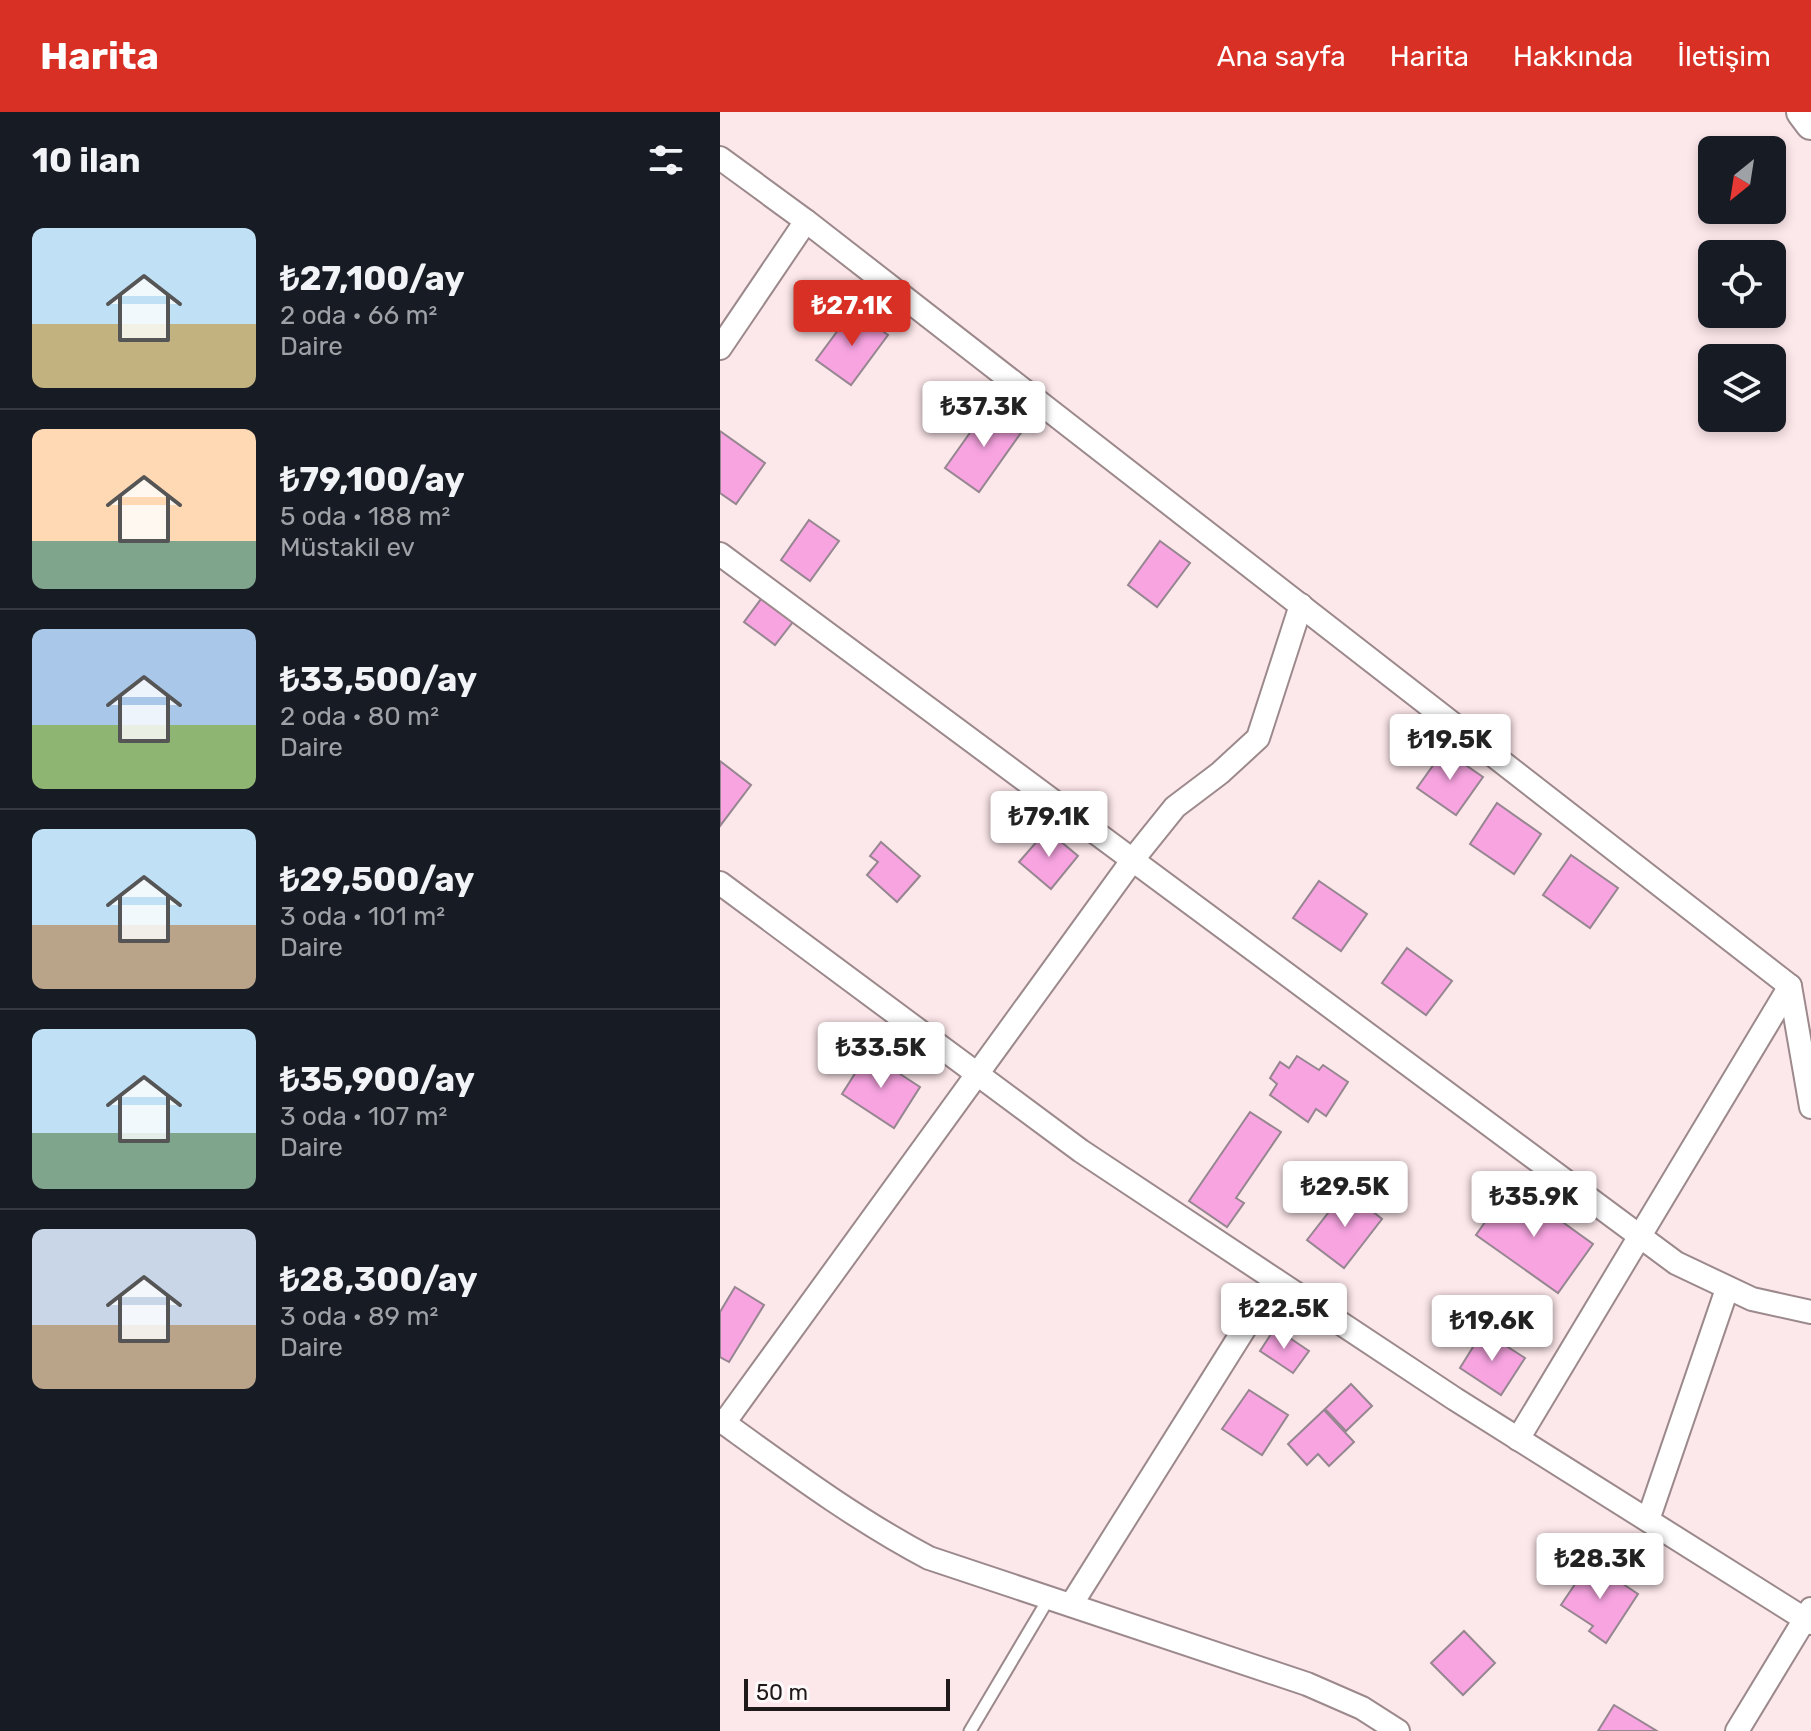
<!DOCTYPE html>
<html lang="tr">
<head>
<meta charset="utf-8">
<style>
	:root { --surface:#171b24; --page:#20242c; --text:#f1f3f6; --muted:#9ea1a6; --line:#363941; --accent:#d93025 }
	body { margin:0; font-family:Rubik,sans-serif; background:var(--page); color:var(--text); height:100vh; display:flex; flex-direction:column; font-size:30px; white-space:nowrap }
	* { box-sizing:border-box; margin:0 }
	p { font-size:26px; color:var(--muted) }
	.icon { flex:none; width:44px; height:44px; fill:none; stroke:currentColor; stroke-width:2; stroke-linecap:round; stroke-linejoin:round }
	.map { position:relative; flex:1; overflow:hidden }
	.details { display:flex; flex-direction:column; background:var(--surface); width:720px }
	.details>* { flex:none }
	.needle { width:52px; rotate:210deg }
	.tools { position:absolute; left:978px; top:24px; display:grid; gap:16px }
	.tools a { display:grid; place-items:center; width:88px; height:88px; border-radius:12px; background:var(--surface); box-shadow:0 4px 12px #0003; font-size:40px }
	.scale { position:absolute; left:24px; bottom:20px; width:206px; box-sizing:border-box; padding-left:8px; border:4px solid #20191a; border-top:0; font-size:22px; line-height:28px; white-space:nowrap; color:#20191a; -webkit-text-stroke:6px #fdf9fa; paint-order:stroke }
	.price { position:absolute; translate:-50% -68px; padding:0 18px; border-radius:8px; background:#fff; color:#222; font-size:26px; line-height:52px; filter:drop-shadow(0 2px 4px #0008) }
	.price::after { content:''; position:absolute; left:50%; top:48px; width:24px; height:18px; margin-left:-12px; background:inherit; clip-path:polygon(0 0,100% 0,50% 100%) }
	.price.on { background:var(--accent); color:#fff }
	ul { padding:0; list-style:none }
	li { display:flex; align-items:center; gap:24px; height:200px; padding:0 32px }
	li+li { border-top:2px solid var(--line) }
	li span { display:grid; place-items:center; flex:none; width:224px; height:160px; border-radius:12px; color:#555 }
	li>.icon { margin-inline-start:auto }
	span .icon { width:96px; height:96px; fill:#fffc; stroke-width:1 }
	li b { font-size:34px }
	h2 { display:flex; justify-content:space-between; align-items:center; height:96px; padding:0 32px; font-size:34px }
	header { display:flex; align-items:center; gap:48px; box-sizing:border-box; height:112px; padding:0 40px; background:var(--accent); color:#fff }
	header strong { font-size:38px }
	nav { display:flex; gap:44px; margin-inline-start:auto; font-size:28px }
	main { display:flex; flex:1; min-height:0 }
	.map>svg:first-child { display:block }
	.building { fill:#f8a4e1; stroke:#958690; stroke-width:2 }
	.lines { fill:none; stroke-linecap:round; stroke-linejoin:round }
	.lane-casing { stroke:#9c898c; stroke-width:15 }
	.street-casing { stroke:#9c898c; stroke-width:26 }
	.secondary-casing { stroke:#9c898c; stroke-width:34 }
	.lane { stroke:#fff; stroke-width:11 }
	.street { stroke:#fff; stroke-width:22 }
	.secondary { stroke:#fff; stroke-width:30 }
</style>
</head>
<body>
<header>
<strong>Harita</strong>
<nav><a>Ana sayfa</a><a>Harita</a><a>Hakkında</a><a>İletişim</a></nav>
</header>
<main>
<section class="details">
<h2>10 ilan<svg class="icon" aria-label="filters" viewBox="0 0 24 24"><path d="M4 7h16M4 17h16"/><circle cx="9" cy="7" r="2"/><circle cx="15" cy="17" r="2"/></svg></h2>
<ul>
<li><span style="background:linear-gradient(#bfe0f5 60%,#c2b280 0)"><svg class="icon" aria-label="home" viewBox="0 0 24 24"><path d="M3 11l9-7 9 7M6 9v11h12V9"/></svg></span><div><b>₺27,100/ay</b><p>2 oda · 66 m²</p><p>Daire</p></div></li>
<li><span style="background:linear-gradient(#ffd9b3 70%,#7fa58c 0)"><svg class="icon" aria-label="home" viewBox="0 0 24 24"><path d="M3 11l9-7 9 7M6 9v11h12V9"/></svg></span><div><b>₺79,100/ay</b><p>5 oda · 188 m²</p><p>Müstakil ev</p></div></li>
<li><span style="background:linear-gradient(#a9c7e8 60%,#8fb573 0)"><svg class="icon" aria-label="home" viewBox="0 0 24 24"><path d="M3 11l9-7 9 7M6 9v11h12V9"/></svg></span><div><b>₺33,500/ay</b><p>2 oda · 80 m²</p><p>Daire</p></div></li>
<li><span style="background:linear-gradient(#bfe0f5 60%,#b9a48a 0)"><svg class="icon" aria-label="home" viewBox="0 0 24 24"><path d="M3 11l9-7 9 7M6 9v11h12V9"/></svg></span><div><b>₺29,500/ay</b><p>3 oda · 101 m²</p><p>Daire</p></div></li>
<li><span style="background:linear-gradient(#bfe0f5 65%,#7fa58c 0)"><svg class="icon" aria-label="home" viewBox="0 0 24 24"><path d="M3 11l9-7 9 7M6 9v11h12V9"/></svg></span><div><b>₺35,900/ay</b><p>3 oda · 107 m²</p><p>Daire</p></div></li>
<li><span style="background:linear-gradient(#c9d6e8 60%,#b9a48a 0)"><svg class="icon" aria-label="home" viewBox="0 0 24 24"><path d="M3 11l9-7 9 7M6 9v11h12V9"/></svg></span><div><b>₺28,300/ay</b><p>3 oda · 89 m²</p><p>Daire</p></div></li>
</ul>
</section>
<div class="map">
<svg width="1091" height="1619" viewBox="0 0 1091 1619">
	<rect width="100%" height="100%" fill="#fce7ea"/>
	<!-- building -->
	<g class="building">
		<polygon points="133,198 168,223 131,273 96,248"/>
		<polygon points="269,294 303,318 259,380 225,356"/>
		<polygon points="0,319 45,351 16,392 0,381"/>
		<polygon points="89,408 119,429 90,469 61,448"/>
		<polygon points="440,429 470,451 437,495 408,473"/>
		<polygon points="44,483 76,506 55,533 24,510"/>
		<polygon points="724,638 763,665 736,703 697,676"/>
		<polygon points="0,649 31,673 0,714"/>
		<polygon points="777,691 821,722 794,762 750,732"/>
		<polygon points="327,718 358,744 331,777 299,750"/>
		<polygon points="161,730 200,764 177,790 147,763 158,750 150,744"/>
		<polygon points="851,743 898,776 870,816 823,783"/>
		<polygon points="599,769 647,802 621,839 573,806"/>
		<polygon points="687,836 732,869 706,903 662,871"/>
		<polygon points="148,941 200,975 174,1016 122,982"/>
		<polygon points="577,944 599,958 603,953 628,970 606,1004 596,997 588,1010 550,983 557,972 550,966 560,950 569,956"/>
		<polygon points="530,1000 561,1020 516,1086 524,1091 507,1115 469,1089"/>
		<polygon points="791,1073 873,1132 838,1181 756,1123"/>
		<polygon points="626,1078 662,1107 624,1156 587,1128"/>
		<polygon points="15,1175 44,1193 9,1250 0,1245 0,1200"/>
		<polygon points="555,1216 589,1239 573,1261 540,1239"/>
		<polygon points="763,1219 805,1246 781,1283 740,1256"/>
		<polygon points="631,1272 652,1294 626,1319 605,1297"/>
		<polygon points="529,1278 568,1303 542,1343 502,1317"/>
		<polygon points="604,1298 634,1330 609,1354 598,1342 587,1353 568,1332"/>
		<polygon points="870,1450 918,1482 886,1531 869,1519 873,1514 841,1493"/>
		<polygon points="744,1519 775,1551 743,1583 711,1551"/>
		<polygon points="894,1593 937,1619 878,1619"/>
	</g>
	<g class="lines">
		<!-- lane casing -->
		<g class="lane-casing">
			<polyline id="lane" points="250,1619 329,1486"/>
		</g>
		<!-- street casing -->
		<g class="street-casing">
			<g id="street">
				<polyline points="0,46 86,109 1070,874 1091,995"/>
				<polyline points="0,236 86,109"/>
				<polyline points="0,442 956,1151 1032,1187 1091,1200"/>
				<polyline points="0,771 361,1039 735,1287 1091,1511"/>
				<path d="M0 1308C68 1357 135 1407 209 1446L587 1572 642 1596 678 1619"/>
				<polyline points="4,1311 414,746 455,695 500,661 538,626 581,493"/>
				<polyline points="798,1327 1070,874"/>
				<polyline points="928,1408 1007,1177"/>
				<polyline points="351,1493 555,1168"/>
				<polyline points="1017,1619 1091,1497"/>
			</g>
		</g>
		<!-- secondary casing -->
		<g class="secondary-casing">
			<polyline id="secondary" points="1082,0 1091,12"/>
		</g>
		<!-- lane -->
		<use href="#lane" class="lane"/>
		<!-- street -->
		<use href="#street" class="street"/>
		<!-- secondary -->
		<use href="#secondary" class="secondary"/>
	</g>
</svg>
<div class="tools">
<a><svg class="needle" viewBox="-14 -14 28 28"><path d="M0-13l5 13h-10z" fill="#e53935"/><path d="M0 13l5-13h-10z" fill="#9ea1a6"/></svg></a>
<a><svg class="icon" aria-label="locate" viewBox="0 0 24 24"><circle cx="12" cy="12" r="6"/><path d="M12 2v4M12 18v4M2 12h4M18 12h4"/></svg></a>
<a><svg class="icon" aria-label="layers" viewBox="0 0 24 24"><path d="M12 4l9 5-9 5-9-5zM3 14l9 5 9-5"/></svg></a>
</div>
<div class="scale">50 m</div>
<b class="price on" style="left:132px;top:236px">₺27.1K</b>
<b class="price" style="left:264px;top:337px">₺37.3K</b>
<b class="price" style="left:730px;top:670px">₺19.5K</b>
<b class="price" style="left:329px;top:747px">₺79.1K</b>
<b class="price" style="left:161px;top:978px">₺33.5K</b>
<b class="price" style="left:625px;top:1117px">₺29.5K</b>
<b class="price" style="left:814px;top:1127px">₺35.9K</b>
<b class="price" style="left:564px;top:1239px">₺22.5K</b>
<b class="price" style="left:772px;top:1251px">₺19.6K</b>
<b class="price" style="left:880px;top:1489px">₺28.3K</b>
</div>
</main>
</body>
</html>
